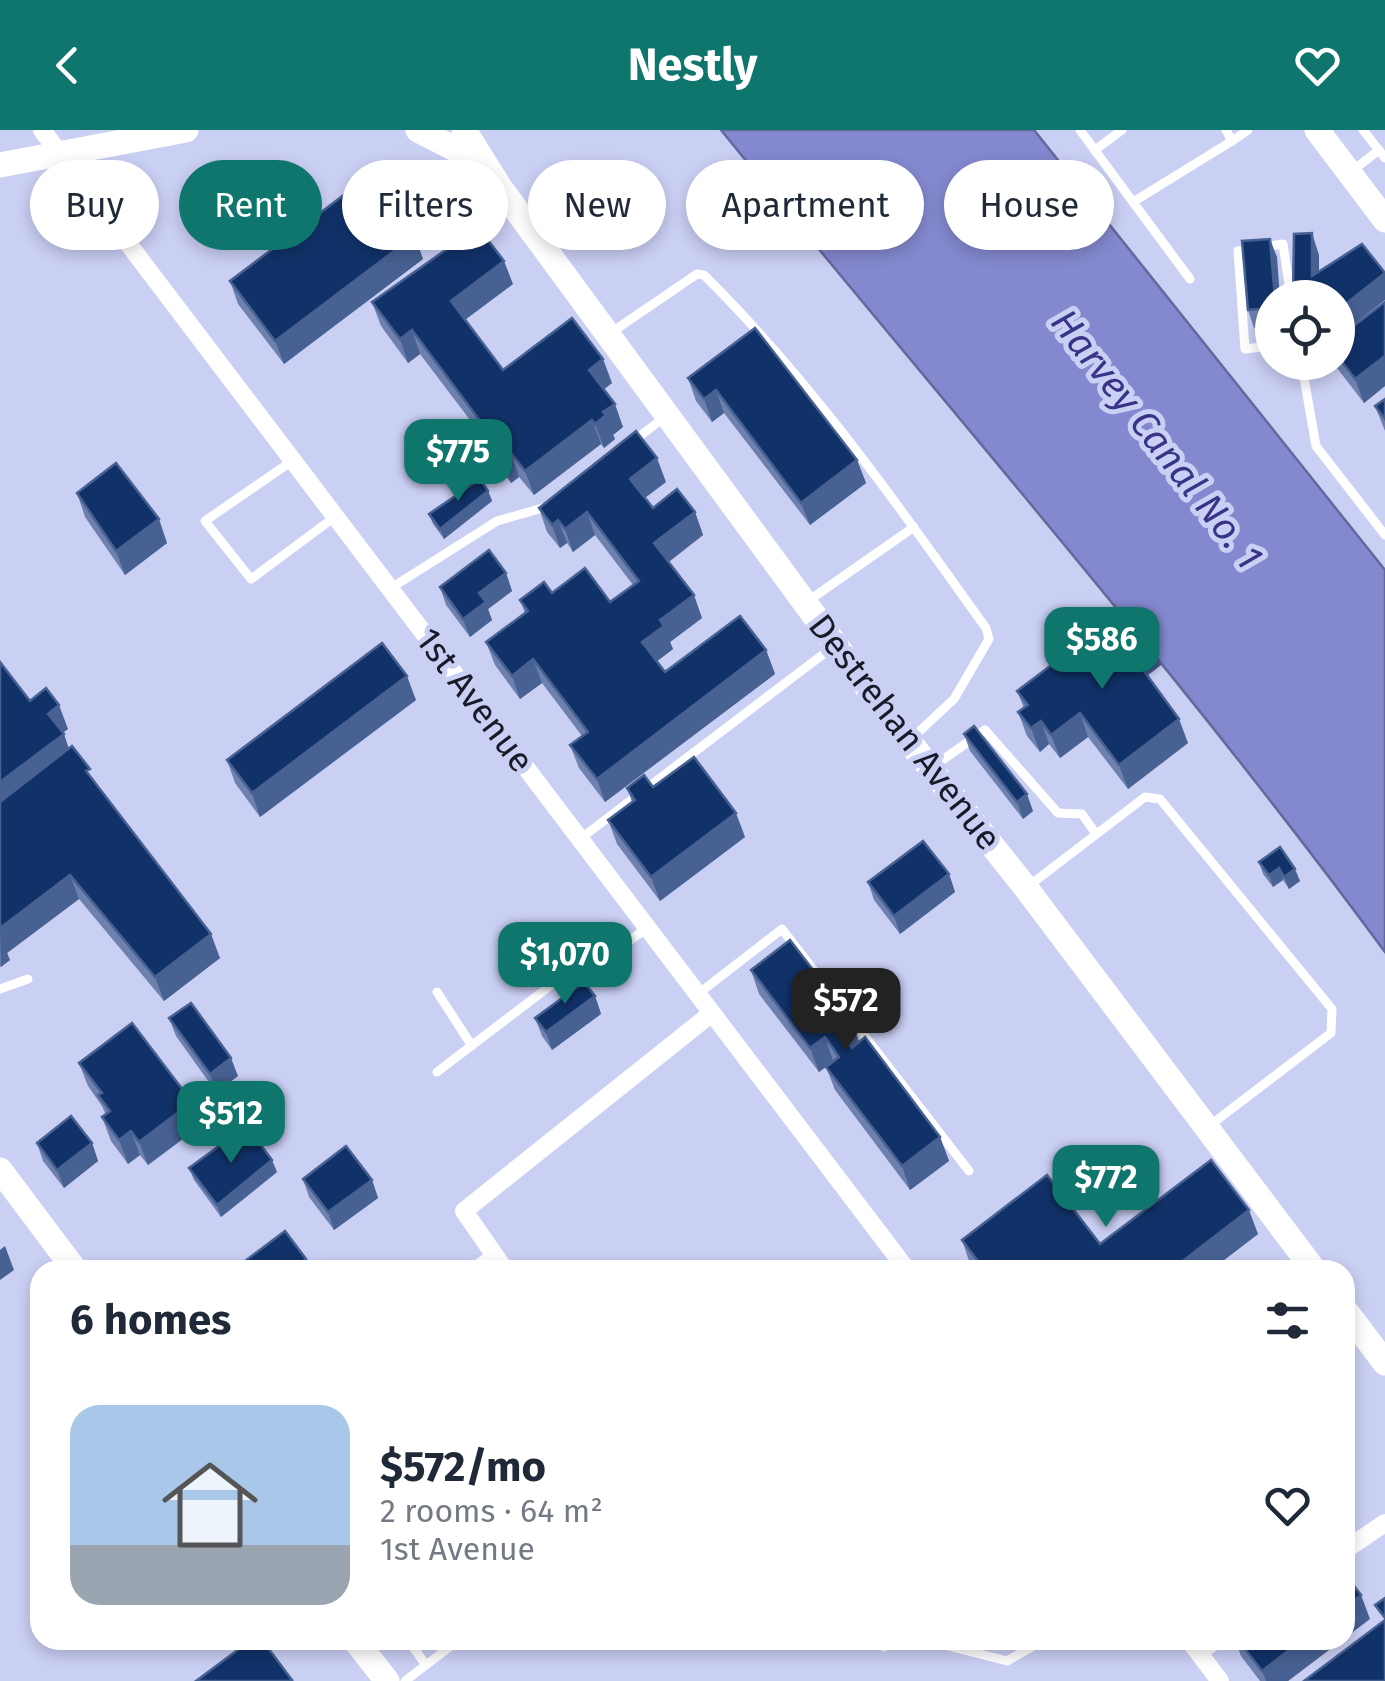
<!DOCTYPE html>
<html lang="en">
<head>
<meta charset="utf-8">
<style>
	:root { --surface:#fff; --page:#f2f2f3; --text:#1f2937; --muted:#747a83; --line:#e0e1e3; --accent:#0f766e }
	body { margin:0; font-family:"Fira Sans",sans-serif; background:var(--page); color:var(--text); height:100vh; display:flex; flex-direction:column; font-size:38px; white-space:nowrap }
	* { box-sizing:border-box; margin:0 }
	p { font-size:32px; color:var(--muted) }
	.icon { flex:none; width:55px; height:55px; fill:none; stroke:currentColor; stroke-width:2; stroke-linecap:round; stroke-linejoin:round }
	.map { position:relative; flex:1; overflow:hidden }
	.side { position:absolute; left:30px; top:1130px; width:1325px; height:390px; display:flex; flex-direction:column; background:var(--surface); border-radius:30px; box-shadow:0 5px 15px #0003 }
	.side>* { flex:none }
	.banner { position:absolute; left:30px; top:30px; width:1325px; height:90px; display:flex; gap:20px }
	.fabs { position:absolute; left:1255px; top:150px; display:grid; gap:20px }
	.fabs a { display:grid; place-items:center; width:100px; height:100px; border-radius:50%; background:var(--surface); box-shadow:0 5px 15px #0003; font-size:50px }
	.price { position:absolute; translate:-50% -85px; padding:0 22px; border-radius:20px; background:var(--accent); color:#fff; font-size:32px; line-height:65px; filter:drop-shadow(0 2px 5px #0008) }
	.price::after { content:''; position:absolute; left:50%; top:60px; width:30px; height:22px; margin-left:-15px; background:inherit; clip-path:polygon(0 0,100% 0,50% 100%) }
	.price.current { background:#222; color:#fff }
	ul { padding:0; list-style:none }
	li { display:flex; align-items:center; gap:30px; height:250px; padding:0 40px }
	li+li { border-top:2px solid var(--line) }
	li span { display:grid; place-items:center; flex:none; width:280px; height:200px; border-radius:30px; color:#555 }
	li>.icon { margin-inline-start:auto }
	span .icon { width:120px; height:120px; fill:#fffc; stroke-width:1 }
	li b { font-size:42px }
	h2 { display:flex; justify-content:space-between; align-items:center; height:120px; padding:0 40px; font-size:42px }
	.tag { padding:0 35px; border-radius:45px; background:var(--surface); box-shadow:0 5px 15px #0003; font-size:35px; line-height:90px }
	.tag.current { background:var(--accent); color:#fff }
	header { display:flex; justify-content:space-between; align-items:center; height:130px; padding:0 40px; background:var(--accent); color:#fff; font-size:45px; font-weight:700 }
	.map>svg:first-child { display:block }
	.water { fill:#8489cf; stroke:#64689d; stroke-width:2.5 }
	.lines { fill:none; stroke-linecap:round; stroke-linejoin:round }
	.lane { stroke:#fff; stroke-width:9 }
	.street { stroke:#fff; stroke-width:18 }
	.secondary { stroke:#fff; stroke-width:25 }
	.wall { fill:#6e80ae }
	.shaded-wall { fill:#486193 }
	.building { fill:#113269; stroke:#486193; stroke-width:2.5 }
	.labels { text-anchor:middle; stroke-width:10; stroke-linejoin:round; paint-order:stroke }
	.street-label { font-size:35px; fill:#191a28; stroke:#cacff4 }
	.water-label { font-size:38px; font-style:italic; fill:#383487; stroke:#cacff4 }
</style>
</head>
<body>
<header><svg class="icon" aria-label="back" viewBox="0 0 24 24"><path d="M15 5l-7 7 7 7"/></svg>Nestly<svg class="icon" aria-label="heart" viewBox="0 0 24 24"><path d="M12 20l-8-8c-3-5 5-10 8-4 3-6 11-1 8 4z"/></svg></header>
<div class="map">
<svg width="1385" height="1551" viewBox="0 0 1385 1551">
	<rect width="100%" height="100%" fill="#cacff4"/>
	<!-- water -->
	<path class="water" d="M721 0H1034L1385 440V822C1176 538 943 273 721 0Z"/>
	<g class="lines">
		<!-- lane -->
		<g class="lane">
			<polyline points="1080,0 1133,72 1232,11"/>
			<polyline points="1226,0 1232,11 1248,0"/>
			<polyline points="1363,0 1385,28"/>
			<polyline points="1095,20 1122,0"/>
			<polyline points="1352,41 1379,20"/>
			<polyline points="1133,72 1190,149"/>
			<path d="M612 202 697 144 704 145C813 253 897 374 986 498L989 509 954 569 910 610"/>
			<polyline points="1272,216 1245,219 1238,121 1283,114 1291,168"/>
			<polyline points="1301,232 1303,242 1316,232"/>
			<polyline points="1303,242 1316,316 1385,405"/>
			<polyline points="631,313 666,286"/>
			<polyline points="292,331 205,391 251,449 336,386"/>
			<polyline points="391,458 497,391 546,377"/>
			<polyline points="808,471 914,397"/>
			<polyline points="934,636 985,600 1058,683 1082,684 1096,704"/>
			<polyline points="580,709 834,516"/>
			<polyline points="1030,755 1145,667 1160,669 1332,879 1331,903 1209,996"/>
			<polyline points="0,859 28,849"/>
			<polyline points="437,862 472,916"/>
			<polyline points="698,864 782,799 969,1041"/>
			<polyline points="437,942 563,846 589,840 647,798"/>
			<polyline points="873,1510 884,1517 895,1510"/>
			<polyline points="925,1510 1007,1531 1044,1510"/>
			<polyline points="426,1535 459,1510"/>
			<polyline points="405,1551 426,1535 408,1510"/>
		</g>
		<!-- street -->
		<g class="street">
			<polyline points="42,0 907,1140"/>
			<polyline points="477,1140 495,1126"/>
			<polyline points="505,1140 464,1081 712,883"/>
			<polyline points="1345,1420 1385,1393"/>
			<polyline points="1189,1510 1220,1551"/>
			<polyline points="1199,1522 1216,1510"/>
		</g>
		<!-- secondary -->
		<g class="secondary">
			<polyline points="418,0 461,22 483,42"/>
			<polyline points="464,0 501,59 880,575 1026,758 1314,1140"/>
			<polyline points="1317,0 1385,90"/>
			<polyline points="0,35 186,0"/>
			<polyline points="0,1040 75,1140"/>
			<polyline points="1345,1180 1385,1233"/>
			<polyline points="355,1510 387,1551"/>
		</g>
	</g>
	<!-- wall -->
	<g class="wall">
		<polygon points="449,56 458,79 416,110 423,129 284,234 238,174 230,151 388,71"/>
		<polygon points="1277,127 1272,168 1272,197 1254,198 1248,180"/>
		<polygon points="513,154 465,190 503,240 612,253 604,259 623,297 613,305 615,309 604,318 601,314 534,365 519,347 511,353 502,342 495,323 420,224 408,233 381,196 372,172"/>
		<polygon points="1385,172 1385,256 1364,273 1337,238 1335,232 1338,232 1338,208"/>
		<polygon points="688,248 857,330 866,353 810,395 724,283 712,292 696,271"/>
		<polygon points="1385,269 1385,301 1375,276"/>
		<polygon points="666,352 645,368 653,378 695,382 703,405 669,432 702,488 670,512 673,519 657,531 665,542 766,520 775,544 605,672 579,638 570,615 582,606 542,553 520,569 495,535 486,512 525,483 520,470 552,463 610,472 633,455 595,405 573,422 567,413 560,418 547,402 539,378"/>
		<polygon points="488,361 492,371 444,409 433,394 429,384"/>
		<polygon points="77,363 167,413 125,445 85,387"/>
		<polygon points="506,443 512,461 488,479 492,490 470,507 446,475 440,457"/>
		<polygon points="1115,504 1161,535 1147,546 1188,613 1128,659 1088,607 1060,628 1049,614 1040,622 1027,606 1018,582 1024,578 1017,561"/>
		<polygon points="0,532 30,571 68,599 62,603 69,619 94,652 220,828 164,871 79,769 7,823 10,830 0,837"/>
		<polygon points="416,570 260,687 235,653 227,630"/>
		<polygon points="964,604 1033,681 1023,689 970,621"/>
		<polygon points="653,657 745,707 660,771 617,714 608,690 632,672 627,658"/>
		<polygon points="1280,717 1300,751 1289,759 1283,750 1273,757 1263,744 1259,732"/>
		<polygon points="949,744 955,762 900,804 874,770 868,752"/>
		<polygon points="751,840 850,888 859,912 940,1007 949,1031 910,1060 835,960 826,937 819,942 759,864"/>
		<polygon points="595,866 601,884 552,920 542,906 535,888"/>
		<polygon points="169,888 238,946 216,962 176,906"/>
		<polygon points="79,933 192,972 200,996 148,1035 140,1025 128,1034 111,1011 102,987 106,985 102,976 88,956"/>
		<polygon points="37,1013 92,1013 98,1031 64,1058 43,1031"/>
		<polygon points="225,1016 277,1042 221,1087 194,1050 189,1038"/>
		<polygon points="303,1049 372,1050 378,1068 334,1100 309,1067"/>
		<polygon points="1258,1104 1211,1140 975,1140 970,1134 962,1110 1100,1114"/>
		<polygon points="1235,1510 1342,1510 1288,1551 1260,1551 1241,1526"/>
	</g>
	<!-- shaded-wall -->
	<g class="shaded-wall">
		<polygon points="449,56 458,79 416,110 423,129 284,234 275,211 403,91"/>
		<polygon points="1312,103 1319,125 1319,167 1312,146"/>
		<polygon points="1270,109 1277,127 1280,168 1275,168"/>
		<polygon points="504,131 513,154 459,194 451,171"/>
		<polygon points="1385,143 1385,170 1338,207 1338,180"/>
		<polygon points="412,200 420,224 408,233 400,209"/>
		<polygon points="1385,226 1385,256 1364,273 1355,249"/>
		<polygon points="603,229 612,253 598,264 589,240"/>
		<polygon points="716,260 724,283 712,292 704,269"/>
		<polygon points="615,274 623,297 613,305 615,309 604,318 595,294 603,282"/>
		<polygon points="592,290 601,314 534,365 525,341"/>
		<polygon points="511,323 519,347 511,353 502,329"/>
		<polygon points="657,328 666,352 639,372 630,349"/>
		<polygon points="857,330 866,353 810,395 801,373"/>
		<polygon points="488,361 492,371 444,409 440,399"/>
		<polygon points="587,382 595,405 573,422 565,399"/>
		<polygon points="695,382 703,405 663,436 654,413"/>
		<polygon points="159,389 167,413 125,445 116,421"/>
		<polygon points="558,390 567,413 560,418 552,395"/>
		<polygon points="506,443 512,461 488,479 492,490 470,507 463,489 479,463"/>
		<polygon points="694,465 702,488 670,512 673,519 651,536 642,512 660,490"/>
		<polygon points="1152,512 1161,535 1141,550 1133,526"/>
		<polygon points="766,520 775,544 605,672 597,649"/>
		<polygon points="533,529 542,553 520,569 512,546"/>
		<polygon points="407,546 416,570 260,687 252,663"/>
		<polygon points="59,575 68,599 56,608 48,584"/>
		<polygon points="1080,583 1088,607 1060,628 1051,605"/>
		<polygon points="1179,589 1188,613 1128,659 1119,635"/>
		<polygon points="1041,591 1049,614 1040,622 1031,598"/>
		<polygon points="64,604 72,628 0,682 0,652"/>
		<polygon points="1027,664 1033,681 1023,689 1017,672"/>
		<polygon points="736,683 745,707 660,771 651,747"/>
		<polygon points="1279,738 1283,750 1273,757 1269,745"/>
		<polygon points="1295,739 1300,751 1289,759 1284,747"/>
		<polygon points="949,744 955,762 900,804 894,786"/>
		<polygon points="70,745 79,769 7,823 10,830 1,837 0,798"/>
		<polygon points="211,804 220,828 164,871 155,847"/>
		<polygon points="595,866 601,884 552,920 546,902"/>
		<polygon points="850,888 859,912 846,922 837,898"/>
		<polygon points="825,907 833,931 819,942 810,918"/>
		<polygon points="231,928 238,946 216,962 210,944"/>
		<polygon points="192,972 200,996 148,1035 139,1012"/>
		<polygon points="131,1001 140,1025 128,1034 119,1010"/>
		<polygon points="940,1007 949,1031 910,1060 902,1036"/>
		<polygon points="92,1013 98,1031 64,1058 57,1040"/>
		<polygon points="272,1030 277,1042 221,1087 217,1075"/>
		<polygon points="372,1050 378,1068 334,1100 328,1082"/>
		<polygon points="1249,1080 1258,1104 1211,1140 1171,1140"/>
		<polygon points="5,1116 14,1140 0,1150 0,1120"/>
		<polygon points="306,1129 310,1140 291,1140"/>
		<polygon points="1361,1465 1370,1489 1345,1508 1345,1477"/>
		<polygon points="1302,1510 1342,1510 1288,1551 1266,1551 1262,1541"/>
	</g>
	<!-- building -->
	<g class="building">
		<polygon points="434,36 449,56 403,91 414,106 275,211 230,151 369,46 388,71"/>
		<polygon points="478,97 504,131 451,171 503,240 572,188 603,229 589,240 615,274 603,282 606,285 595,294 592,290 525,341 511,323 502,329 493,318 498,315 412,200 400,209 372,172"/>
		<polygon points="1312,103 1312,146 1362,114 1385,143 1338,180 1338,168 1293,168 1294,104"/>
		<polygon points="1270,109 1275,168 1272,168 1272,178 1248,180 1242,111"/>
		<polygon points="1385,172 1385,226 1355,249 1338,226 1338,208"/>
		<polygon points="755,198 857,330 801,373 716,260 704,269 688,248"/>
		<polygon points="1385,269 1385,289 1375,276"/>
		<polygon points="636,301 657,328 630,349 653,378 677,359 695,382 654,413 694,465 660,490 664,496 642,512 665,542 740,486 766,520 597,649 570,615 588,602 533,529 512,546 486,512 528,481 520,470 544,452 552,463 585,438 610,472 639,451 587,382 565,399 558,390 552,395 539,378"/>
		<polygon points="116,333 159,389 116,421 77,363"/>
		<polygon points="480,349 488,361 440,399 429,384"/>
		<polygon points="489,420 506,443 479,463 486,472 463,489 440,457"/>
		<polygon points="1135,489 1152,512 1133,526 1179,589 1119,635 1080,583 1051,605 1041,591 1031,598 1018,582 1028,575 1017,561 1107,493 1115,504"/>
		<polygon points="382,513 407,546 252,663 227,630"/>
		<polygon points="0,532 30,571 46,558 59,575 48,584 64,604 0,652"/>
		<polygon points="974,596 1027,664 1017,672 964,604"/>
		<polygon points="72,616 90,639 86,641 211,804 155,847 70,745 0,798 0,672"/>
		<polygon points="694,627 736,683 651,747 608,690 635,670 627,658 644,645 653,657"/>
		<polygon points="923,711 949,744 894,786 868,752"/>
		<polygon points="1280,717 1295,739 1284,747 1279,738 1269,745 1259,732"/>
		<polygon points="790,810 850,888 837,898 852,918 865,907 940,1007 902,1036 826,937 839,927 825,907 810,918 751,840"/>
		<polygon points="584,852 595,866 546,902 535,888"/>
		<polygon points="191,873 231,928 210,944 169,888"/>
		<polygon points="132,893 192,972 139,1012 131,1001 119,1010 102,987 110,981 98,965 102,963 79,933"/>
		<polygon points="71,986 92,1013 57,1040 37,1013"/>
		<polygon points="249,999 272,1030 217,1075 189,1038 223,1013 225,1016"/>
		<polygon points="346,1016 372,1050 328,1082 303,1049"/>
		<polygon points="1211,1030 1249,1080 1171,1140 981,1140 983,1138 962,1110 1047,1045 1100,1114"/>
		<polygon points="285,1101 306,1129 291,1140 233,1140"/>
		<polygon points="1345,1444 1361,1465 1345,1477"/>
		<polygon points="1385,1468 1385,1488 1375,1475"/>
		<polygon points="1385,1490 1385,1551 1304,1551"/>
		<polygon points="251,1510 262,1510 292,1550 290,1551 196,1551"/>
		<polygon points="1238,1510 1302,1510 1262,1541"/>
	</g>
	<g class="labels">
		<!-- street labels -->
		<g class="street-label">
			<text transform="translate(475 570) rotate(53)" y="12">1st Avenue</text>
			<text transform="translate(905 602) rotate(52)" y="12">Destrehan Avenue</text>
		</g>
		<!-- water labels -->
		<g class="water-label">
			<text transform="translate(1157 309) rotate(52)" y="13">Harvey Canal No. 1</text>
		</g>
	</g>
</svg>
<div class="fabs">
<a><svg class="icon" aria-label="locate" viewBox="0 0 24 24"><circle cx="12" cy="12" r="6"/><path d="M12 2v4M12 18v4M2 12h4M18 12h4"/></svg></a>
</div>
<b class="price" style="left:458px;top:374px">$775</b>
<b class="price" style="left:1102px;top:562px">$586</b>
<b class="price" style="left:565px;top:877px">$1,070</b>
<b class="price current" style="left:846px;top:923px">$572</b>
<b class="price" style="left:231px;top:1036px">$512</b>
<b class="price" style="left:1106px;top:1100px">$772</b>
<div class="banner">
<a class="tag">Buy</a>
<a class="tag current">Rent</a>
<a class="tag">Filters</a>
<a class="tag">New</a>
<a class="tag">Apartment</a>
<a class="tag">House</a>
</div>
<section class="side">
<h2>6 homes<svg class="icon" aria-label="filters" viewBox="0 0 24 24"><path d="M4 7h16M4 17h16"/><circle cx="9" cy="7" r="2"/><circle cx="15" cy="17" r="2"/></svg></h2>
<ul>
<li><span style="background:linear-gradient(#a9c7e8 70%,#9aa5b1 0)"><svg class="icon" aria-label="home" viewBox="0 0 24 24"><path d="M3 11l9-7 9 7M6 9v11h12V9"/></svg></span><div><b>$572/mo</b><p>2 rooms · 64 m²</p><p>1st Avenue</p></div><svg class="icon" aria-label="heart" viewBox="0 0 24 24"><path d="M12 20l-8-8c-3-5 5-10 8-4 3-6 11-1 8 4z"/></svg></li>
</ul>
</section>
</div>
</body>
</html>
